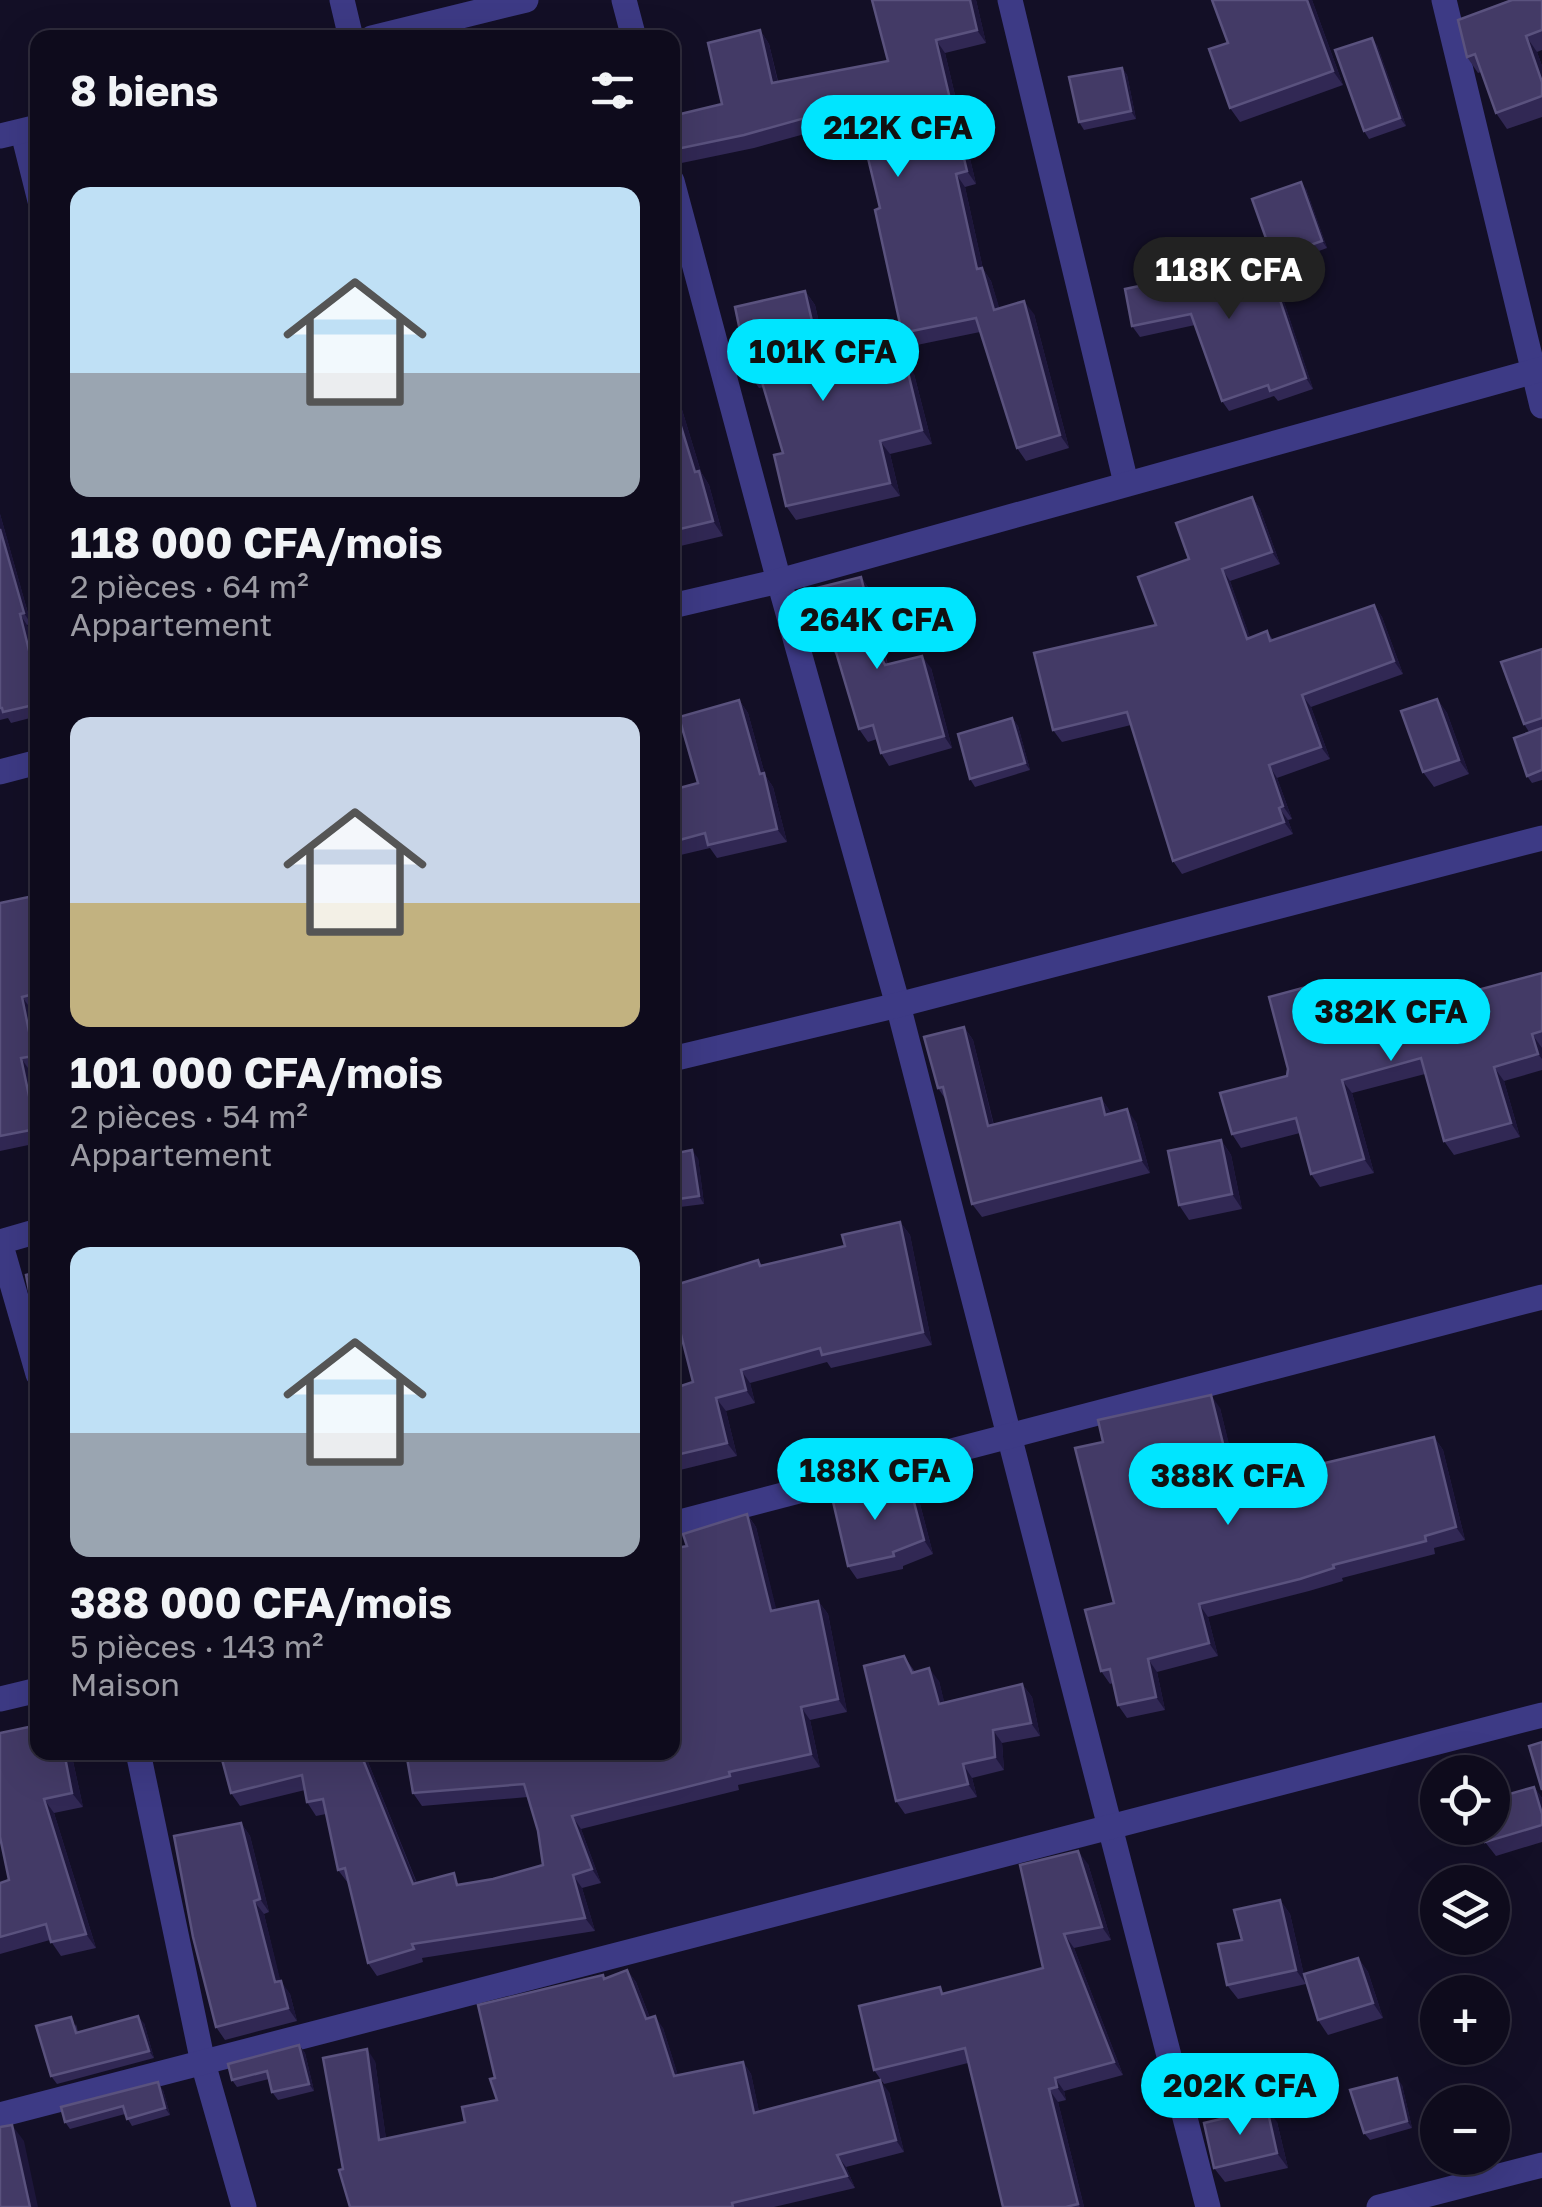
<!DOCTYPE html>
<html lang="fr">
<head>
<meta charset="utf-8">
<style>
	:root { --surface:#0e0b1c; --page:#171425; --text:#f1f3f6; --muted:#9b9ba3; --line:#2e2b3b; --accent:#00e5ff }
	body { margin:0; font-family:"Golos Text",sans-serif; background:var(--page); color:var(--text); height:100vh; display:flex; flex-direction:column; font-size:38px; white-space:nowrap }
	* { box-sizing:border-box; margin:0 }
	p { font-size:32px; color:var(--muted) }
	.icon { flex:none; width:55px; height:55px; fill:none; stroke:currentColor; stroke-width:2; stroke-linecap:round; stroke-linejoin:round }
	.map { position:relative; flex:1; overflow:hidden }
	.side { position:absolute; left:30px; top:30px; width:650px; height:1730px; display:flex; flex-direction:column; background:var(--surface); border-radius:20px; box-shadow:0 10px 40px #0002,0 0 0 2px var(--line) }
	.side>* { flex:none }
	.buttons { position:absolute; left:1420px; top:1755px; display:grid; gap:20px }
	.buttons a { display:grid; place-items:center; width:90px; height:90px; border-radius:50%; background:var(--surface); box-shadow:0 10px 40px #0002,0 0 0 2px var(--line); font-size:50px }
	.price { position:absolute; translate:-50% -85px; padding:0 22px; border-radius:35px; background:var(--accent); color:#111; font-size:32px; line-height:65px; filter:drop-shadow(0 2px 5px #0008) }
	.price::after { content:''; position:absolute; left:50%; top:60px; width:30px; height:22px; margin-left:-15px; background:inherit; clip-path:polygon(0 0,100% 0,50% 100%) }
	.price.on { background:#222; color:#fff }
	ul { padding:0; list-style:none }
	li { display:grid; align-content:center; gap:20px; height:530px; padding:0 40px }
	li span { display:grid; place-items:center; height:310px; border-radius:20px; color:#555 }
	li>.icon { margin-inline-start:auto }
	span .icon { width:180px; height:180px; fill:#fffc; stroke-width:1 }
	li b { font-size:42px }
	h2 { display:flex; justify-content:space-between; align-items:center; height:120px; padding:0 40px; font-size:42px }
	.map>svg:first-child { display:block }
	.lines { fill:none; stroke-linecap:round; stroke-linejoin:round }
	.lane { stroke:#3d3a85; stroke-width:20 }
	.street { stroke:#3d3a85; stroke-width:25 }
	.wall { fill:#312854 }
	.shaded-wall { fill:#1d163a }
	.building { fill:#433a66; stroke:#5a527e; stroke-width:2.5 }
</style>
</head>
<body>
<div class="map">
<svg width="1542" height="2207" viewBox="0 0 1542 2207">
	<rect width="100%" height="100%" fill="#130f26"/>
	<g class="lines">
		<!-- lane -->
		<polyline class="lane" points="20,131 38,203"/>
		<!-- street -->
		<g class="street">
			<polyline points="342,0 351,38"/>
			<polyline points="624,0 634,38"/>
			<polyline points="1010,0 1126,483"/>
			<polyline points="1444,0 1542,406"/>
			<polyline points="372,38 526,0"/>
			<polyline points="0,136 38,127"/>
			<polyline points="672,181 779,581 898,1005 1208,2207"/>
			<polyline points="672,606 779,581 1542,369"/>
			<polyline points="0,772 38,762"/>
			<polyline points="672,1059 898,1005 1542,838"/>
			<polyline points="38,1231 0,1242 38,1374"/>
			<polyline points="672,1524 1542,1297"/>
			<polyline points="0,1699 38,1690"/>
			<polyline points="138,1752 203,2063 244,2207"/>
			<polyline points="0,2115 1542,1715"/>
			<polyline points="1379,2207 1542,2165"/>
		</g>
	</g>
	<!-- wall -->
	<g class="wall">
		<polygon points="976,0 986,43 945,53 976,184 965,187 983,269 991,281 999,308 1034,314 1069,448 1026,461 1017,448 980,332 912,346 902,333 880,208 859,119 754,148 672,165 672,116 722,104 760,30 769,44 778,81 888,61"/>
		<polygon points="1212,0 1312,0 1343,85 1240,122 1230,108 1228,43"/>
		<polygon points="1542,0 1542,50 1537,52 1542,66 1542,117 1507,129 1496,113 1481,72 1478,73 1467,57"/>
		<polygon points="1377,45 1406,126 1369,139 1364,131"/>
		<polygon points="1122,68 1127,75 1136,119 1084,130 1079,122"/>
		<polygon points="1306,189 1327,248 1278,266 1273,258"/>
		<polygon points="1269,257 1313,389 1278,401 1274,396 1229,411 1222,401 1195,325 1140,337 1132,326 1210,271"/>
		<polygon points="805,291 815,305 831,376 914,374 932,444 890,454 900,496 796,520 786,506 783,453 764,387 759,388 749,374"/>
		<polygon points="672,377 701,472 709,485 723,536 672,548"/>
		<polygon points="1252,497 1260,509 1280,564 1230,581 1250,638 1267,631 1273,640 1374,605 1382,617 1403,674 1311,707 1330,759 1277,778 1292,819 1288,820 1293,834 1182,874 1173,861 1131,725 1062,742 1053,730 1156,625 1189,559"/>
		<polygon points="0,514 31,624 27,625 38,667 38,716 11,723 8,718 0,720"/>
		<polygon points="861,577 870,590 888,665 931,668 952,748 889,766 881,753 877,739 868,742 859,729 837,656 827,644"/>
		<polygon points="1542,649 1542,780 1532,783 1527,776 1529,732 1524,724"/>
		<polygon points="1437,699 1447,713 1469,774 1434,787 1423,772"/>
		<polygon points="739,700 748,713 765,775 773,787 787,842 717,858 710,848 672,857 672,790 698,783"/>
		<polygon points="1012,718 1018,726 1030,770 975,787 970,779"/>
		<polygon points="38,895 38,1008 31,1009 38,1042 38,1069 30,1071 38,1106 38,1143 0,1151 0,903"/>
		<polygon points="1542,973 1542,1070 1504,1081 1520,1137 1454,1155 1444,1141 1425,1074 1352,1093 1374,1173 1320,1187 1311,1174 1300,1133 1241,1148 1232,1134 1287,1076 1321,983 1331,997 1339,1026"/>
		<polygon points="964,1027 973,1040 994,1125 1101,1098 1111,1113 1136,1122 1150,1173 982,1217 972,1204 946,1100 938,1088"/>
		<polygon points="1221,1140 1231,1155 1242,1209 1189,1220 1179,1205"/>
		<polygon points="672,1154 698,1158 704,1204 672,1208"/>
		<polygon points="900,1222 910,1235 932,1345 831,1368 827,1362 750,1383 755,1403 726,1411 737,1456 672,1472 672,1389 693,1382 758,1260 762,1266 845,1246"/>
		<polygon points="1220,1408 1243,1503 1326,1484 1434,1437 1443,1450 1465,1540 1434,1548 1435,1554 1342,1578 1343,1581 1309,1591 1208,1617 1218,1656 1157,1672 1165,1710 1127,1718 1118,1705 1113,1683 1110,1684 1101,1671 1114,1603 1103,1442"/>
		<polygon points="886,1496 920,1504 933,1554 903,1566 903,1569 857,1579 848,1566"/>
		<polygon points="747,1514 756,1527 776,1610 818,1601 828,1614 847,1712 810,1720 820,1767 738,1785 739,1790 581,1829 601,1883 582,1888 595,1931 422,1958 423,1962 377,1976 368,1963 348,1883 338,1870 326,1814 316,1816 307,1802 305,1790 240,1806 231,1793 364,1752 417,1883 462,1884 493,1879 543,1865 538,1831 528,1797 422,1806 413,1793 672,1752 687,1546"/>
		<polygon points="904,1656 915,1672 939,1681 944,1702 1022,1684 1032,1697 1040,1736 1002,1743 1004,1770 972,1778 977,1797 905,1814 896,1801"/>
		<polygon points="38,1752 71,1752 83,1807 54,1813 96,1948 61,1956 50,1940 0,1954 0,1883 9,1880"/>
		<polygon points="1534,1787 1542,1798 1542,1842 1496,1856 1485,1842"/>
		<polygon points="241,1823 250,1836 269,1912 264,1914 280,1981 290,1994 297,2021 225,2040 216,2027"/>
		<polygon points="1088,1864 1111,1940 1074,1948 1123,2075 1064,2091 1066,2100 1058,2102 1084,2207 1003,2207 968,2063 884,2084 874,2070 945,1994 1043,1968"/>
		<polygon points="1280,1900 1290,1914 1306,1984 1238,1999 1227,1985 1242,1940"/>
		<polygon points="1358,1958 1368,1972 1383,2018 1328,2035 1318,2020"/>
		<polygon points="627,1970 636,1982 650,2018 663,2028 678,2076 743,2062 751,2074 759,2112 889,2092 904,2152 846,2167 855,2188 774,2207 350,2207 343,2169 375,2061 386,2139 465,2122 497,2100 495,2078 603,1975 605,1979"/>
		<polygon points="144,2023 154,2058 57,2084 51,2076 76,2024 78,2032"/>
		<polygon points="299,2045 305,2053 314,2091 278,2100 272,2092 269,2079 237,2087 232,2080"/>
		<polygon points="1402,2085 1412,2128 1370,2140 1364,2133"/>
		<polygon points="163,2090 170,2115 132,2126 125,2114 70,2129 65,2122"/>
		<polygon points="1277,2122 1288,2168 1225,2182 1214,2168"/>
	</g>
	<!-- shaded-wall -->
	<g class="shaded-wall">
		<polygon points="970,0 976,0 986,43 977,30"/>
		<polygon points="1307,0 1312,0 1343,85 1333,71"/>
		<polygon points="760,30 769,44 781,96 772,83"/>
		<polygon points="1526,36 1537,52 1542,66 1542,82"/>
		<polygon points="1372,38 1377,45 1406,126 1400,118"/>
		<polygon points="936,40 945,53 976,184 967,171"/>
		<polygon points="1122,68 1127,75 1136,119 1131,111"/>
		<polygon points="956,174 965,187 983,269 991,281 1004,323 994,310 977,269"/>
		<polygon points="1301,182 1306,189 1327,248 1322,241"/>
		<polygon points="1262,246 1269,257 1313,389 1306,378"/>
		<polygon points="805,291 815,305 835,391 825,377"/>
		<polygon points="1024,301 1034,314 1069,448 1060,435"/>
		<polygon points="905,360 914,374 932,444 922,430"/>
		<polygon points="672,377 701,472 709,485 723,536 713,521 695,472 672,397"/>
		<polygon points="880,441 890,454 900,496 890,483"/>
		<polygon points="1252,497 1260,509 1280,564 1272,552"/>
		<polygon points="0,514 31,624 24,613 0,529"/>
		<polygon points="1222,569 1230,581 1255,651 1247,639"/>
		<polygon points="861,577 870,590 888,668 894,678 880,655"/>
		<polygon points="1374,605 1382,617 1403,674 1394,661"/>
		<polygon points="20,614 27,625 38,667 38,687"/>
		<polygon points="922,656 931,668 952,748 944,736"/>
		<polygon points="1302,695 1311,707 1330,759 1321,747"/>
		<polygon points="1437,699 1447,713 1469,774 1459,760"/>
		<polygon points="739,700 748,713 765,775 773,787 787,842 777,829 760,774"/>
		<polygon points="1012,718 1018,726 1030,770 1025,763"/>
		<polygon points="1269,765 1277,778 1292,819 1283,806"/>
		<polygon points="1279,808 1288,820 1293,834 1284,822"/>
		<polygon points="1321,983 1331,997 1343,1042 1333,1028"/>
		<polygon points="22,997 31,1009 38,1042 38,1061 34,1056"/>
		<polygon points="964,1027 973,1040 997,1139 988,1126"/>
		<polygon points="1532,1034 1542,1048 1542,1059 1538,1054"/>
		<polygon points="21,1058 30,1071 38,1106 38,1131"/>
		<polygon points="1494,1067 1504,1081 1520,1137 1511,1123"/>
		<polygon points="1342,1080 1352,1093 1374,1173 1364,1159"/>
		<polygon points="1101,1098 1110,1111 1115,1128 1105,1115"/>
		<polygon points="1127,1109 1136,1122 1150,1173 1141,1160"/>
		<polygon points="1221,1140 1231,1155 1242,1209 1232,1194"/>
		<polygon points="692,1150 698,1158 704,1204 699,1196"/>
		<polygon points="900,1222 910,1235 932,1345 923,1332"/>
		<polygon points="741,1370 750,1383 755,1403 746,1390"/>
		<polygon points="1211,1395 1220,1408 1247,1517 1238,1504"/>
		<polygon points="716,1398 726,1411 737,1456 727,1443"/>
		<polygon points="1434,1437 1443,1450 1465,1540 1456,1527"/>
		<polygon points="911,1491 920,1504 933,1554 924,1540"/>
		<polygon points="747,1514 756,1527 780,1624 771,1611"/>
		<polygon points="818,1601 828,1614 847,1712 838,1699"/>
		<polygon points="1199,1604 1208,1617 1218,1656 1209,1643"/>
		<polygon points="1148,1659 1157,1672 1165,1710 1156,1697"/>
		<polygon points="929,1668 939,1681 948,1717 939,1704"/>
		<polygon points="1022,1684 1032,1697 1040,1736 1031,1723"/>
		<polygon points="801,1707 810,1720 820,1767 811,1754"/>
		<polygon points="993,1730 1002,1743 1004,1770 995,1757"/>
		<polygon points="64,1752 71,1752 83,1807 72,1793"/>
		<polygon points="360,1752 364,1752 422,1897 413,1884"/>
		<polygon points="963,1764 972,1778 977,1797 968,1784"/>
		<polygon points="1534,1787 1542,1798 1542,1814"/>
		<polygon points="44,1799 54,1813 96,1948 86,1934"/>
		<polygon points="572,1816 581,1829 601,1883 592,1869"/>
		<polygon points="241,1823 250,1836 269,1912 260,1899"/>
		<polygon points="1078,1851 1088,1864 1111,1940 1102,1927"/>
		<polygon points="573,1875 582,1888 595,1931 585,1918"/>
		<polygon points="1280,1900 1290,1914 1306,1984 1296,1970"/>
		<polygon points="254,1901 264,1914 284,1995 275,1982"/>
		<polygon points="1064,1934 1074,1948 1123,2075 1114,2062"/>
		<polygon points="1358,1958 1368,1972 1383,2018 1373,2003"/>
		<polygon points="627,1970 636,1982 655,2031 646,2019"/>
		<polygon points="281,1981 290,1994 297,2021 288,2008"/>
		<polygon points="138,2016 144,2023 154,2058 149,2051"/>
		<polygon points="655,2016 663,2028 682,2088 674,2076"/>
		<polygon points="299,2045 305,2053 314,2091 309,2084"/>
		<polygon points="367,2049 375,2061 388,2152 379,2140"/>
		<polygon points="743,2062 751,2074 762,2125 754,2113"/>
		<polygon points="1055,2078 1064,2091 1066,2100 1057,2087"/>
		<polygon points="1397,2078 1402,2085 1412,2128 1407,2121"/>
		<polygon points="880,2080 889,2092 904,2152 896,2140"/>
		<polygon points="158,2082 163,2090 170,2115 165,2108"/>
		<polygon points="1049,2089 1058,2102 1084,2207 1080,2207 1078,2204"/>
		<polygon points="1267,2108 1277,2122 1288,2168 1277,2153"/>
		<polygon points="12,2125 24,2141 38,2207 30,2207"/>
		<polygon points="837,2155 846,2167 855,2188 847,2176"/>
	</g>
	<!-- building -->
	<g class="building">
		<polygon points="872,0 970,0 977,30 936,40 967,171 956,174 977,269 982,268 994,310 1024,301 1060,435 1017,448 976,318 902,333 875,210 880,208 855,104 744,135 672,150 672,116 722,104 708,43 760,30 772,83 888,61"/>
		<polygon points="1212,0 1307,0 1333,71 1230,108 1209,49 1228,43"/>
		<polygon points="1512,0 1542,0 1542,30 1526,36 1542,82 1542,96 1496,113 1475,54 1467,57 1458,20"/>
		<polygon points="1372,38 1400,118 1364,131 1335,50"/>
		<polygon points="1122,68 1131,111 1079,122 1069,77"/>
		<polygon points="1301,182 1322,241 1273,258 1252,199"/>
		<polygon points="1262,246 1306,378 1270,391 1268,385 1222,401 1191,314 1132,326 1125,289 1210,271 1208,265"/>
		<polygon points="805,291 825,377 905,360 922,430 880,441 890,483 786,506 774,455 783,453 759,372 749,374 735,307"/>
		<polygon points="672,397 695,472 699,471 713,521 672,531"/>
		<polygon points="1252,497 1272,552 1222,569 1247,639 1267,631 1270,641 1374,605 1394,661 1302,695 1321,747 1269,765 1283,806 1279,808 1284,822 1173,861 1127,712 1053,730 1034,653 1156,625 1138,577 1189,559 1176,523"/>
		<polygon points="0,529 24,613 20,614 38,687 38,704 3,712 2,708 0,708"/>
		<polygon points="861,577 880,655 885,665 922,656 944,736 881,753 873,725 859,729 833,642 827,644 813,589"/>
		<polygon points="1542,649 1542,718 1524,724 1501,662"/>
		<polygon points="1437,699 1459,760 1423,772 1401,711"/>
		<polygon points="739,700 760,774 764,773 777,829 708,845 705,833 672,842 672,790 698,783 679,717"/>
		<polygon points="1012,718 1025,763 970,779 958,734"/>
		<polygon points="1542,728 1542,770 1527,776 1514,738"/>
		<polygon points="38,895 38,993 22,997 34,1056 21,1058 36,1129 0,1136 0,903"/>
		<polygon points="1542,973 1542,1031 1532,1034 1538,1054 1494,1067 1511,1123 1444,1141 1421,1058 1342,1080 1364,1159 1311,1174 1296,1118 1232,1134 1220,1093 1287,1076 1288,1069 1269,997 1321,983 1333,1028"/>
		<polygon points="964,1027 988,1126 1101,1098 1105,1115 1127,1109 1141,1160 972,1204 943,1087 938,1088 924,1037"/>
		<polygon points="1221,1140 1232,1194 1179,1205 1168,1151"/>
		<polygon points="692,1150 699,1196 672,1200 672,1154"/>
		<polygon points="900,1222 923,1332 822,1355 820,1348 741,1370 746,1390 716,1398 727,1443 672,1456 672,1389 693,1382 672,1299 672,1286 758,1260 760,1266 845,1246 842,1235"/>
		<polygon points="38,1272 38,1337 26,1275"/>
		<polygon points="1211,1395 1238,1504 1326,1484 1321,1464 1434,1437 1456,1527 1425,1536 1426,1541 1333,1565 1334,1568 1300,1579 1199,1604 1209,1643 1148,1659 1156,1697 1118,1705 1110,1669 1101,1671 1085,1610 1114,1603 1075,1448 1103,1442 1098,1420"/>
		<polygon points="877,1483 880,1497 911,1491 924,1540 893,1552 894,1556 848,1566 831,1493"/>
		<polygon points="747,1514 771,1611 818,1601 838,1699 801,1707 811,1754 729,1772 730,1776 572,1816 592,1869 573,1875 585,1918 412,1944 414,1949 368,1963 345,1868 338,1870 323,1799 307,1802 302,1775 231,1793 220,1752 360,1752 413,1884 454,1873 457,1885 493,1879 543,1865 538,1831 524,1784 413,1793 406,1752 672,1752 672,1549 687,1546 683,1534"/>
		<polygon points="904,1656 912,1673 929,1668 939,1704 1022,1684 1031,1723 993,1730 995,1757 963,1764 968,1784 896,1801 864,1666"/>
		<polygon points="38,1725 38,1752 64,1752 72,1793 44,1799 86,1934 51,1942 46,1924 0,1937 0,1883 9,1880 0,1837 0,1733"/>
		<polygon points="1542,1742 1542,1790 1529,1746"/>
		<polygon points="1534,1787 1542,1814 1542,1825 1485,1842 1481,1828 1492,1828 1492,1799"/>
		<polygon points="241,1823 260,1899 254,1901 275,1982 281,1981 288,2008 216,2027 193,1937 174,1836"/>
		<polygon points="1078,1851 1102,1927 1064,1934 1114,2062 1055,2078 1057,2087 1049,2089 1078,2204 1066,2207 1003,2207 965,2048 874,2070 859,2006 940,1987 942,1994 1043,1968 1020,1865"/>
		<polygon points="1280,1900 1296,1970 1227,1985 1218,1944 1242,1940 1234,1910"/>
		<polygon points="1358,1958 1373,2003 1318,2020 1304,1974"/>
		<polygon points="627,1970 646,2019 655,2016 674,2076 743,2062 754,2113 880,2080 896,2140 837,2155 847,2176 732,2203 733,2207 350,2207 339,2170 343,2169 323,2058 367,2049 379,2140 465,2122 462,2107 497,2100 490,2079 495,2078 478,2005 603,1975 604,1979"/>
		<polygon points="138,2016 149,2051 51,2076 36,2026 71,2017 76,2033"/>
		<polygon points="299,2045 309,2084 272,2092 267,2071 232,2080 228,2064"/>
		<polygon points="1397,2078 1407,2121 1364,2133 1350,2090"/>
		<polygon points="158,2082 165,2108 127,2119 123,2106 65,2122 61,2107"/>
		<polygon points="1267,2108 1277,2153 1214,2168 1204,2123"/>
		<polygon points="12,2125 30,2207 0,2207 0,2127"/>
	</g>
</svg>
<div class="buttons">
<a><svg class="icon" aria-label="locate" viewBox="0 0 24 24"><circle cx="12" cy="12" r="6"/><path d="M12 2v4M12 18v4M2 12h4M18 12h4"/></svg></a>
<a><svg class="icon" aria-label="layers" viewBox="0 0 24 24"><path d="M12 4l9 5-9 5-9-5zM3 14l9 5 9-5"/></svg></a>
<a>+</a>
<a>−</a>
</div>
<b class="price" style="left:898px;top:180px">212K CFA</b>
<b class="price on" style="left:1229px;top:322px">118K CFA</b>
<b class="price" style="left:823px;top:404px">101K CFA</b>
<b class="price" style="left:877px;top:672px">264K CFA</b>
<b class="price" style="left:1391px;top:1064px">382K CFA</b>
<b class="price" style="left:875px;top:1523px">188K CFA</b>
<b class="price" style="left:1228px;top:1528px">388K CFA</b>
<b class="price" style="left:1240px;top:2138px">202K CFA</b>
<section class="side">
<h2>8 biens<svg class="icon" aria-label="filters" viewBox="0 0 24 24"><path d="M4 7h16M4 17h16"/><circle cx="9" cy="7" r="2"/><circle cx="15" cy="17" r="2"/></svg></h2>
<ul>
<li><span style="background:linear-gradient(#bfe0f5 60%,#9aa5b1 0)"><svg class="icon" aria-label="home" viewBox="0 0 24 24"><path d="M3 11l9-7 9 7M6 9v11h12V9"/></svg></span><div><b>118 000 CFA/mois</b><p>2 pièces · 64 m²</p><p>Appartement</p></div></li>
<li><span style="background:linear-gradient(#c9d6e8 60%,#c2b280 0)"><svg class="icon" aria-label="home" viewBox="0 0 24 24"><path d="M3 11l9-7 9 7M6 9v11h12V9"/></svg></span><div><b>101 000 CFA/mois</b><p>2 pièces · 54 m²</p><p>Appartement</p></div></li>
<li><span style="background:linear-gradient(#bfe0f5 60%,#9aa5b1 0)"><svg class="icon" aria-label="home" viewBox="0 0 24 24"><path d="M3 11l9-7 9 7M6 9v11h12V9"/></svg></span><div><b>388 000 CFA/mois</b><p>5 pièces · 143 m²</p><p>Maison</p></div></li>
</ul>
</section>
</div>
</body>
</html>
